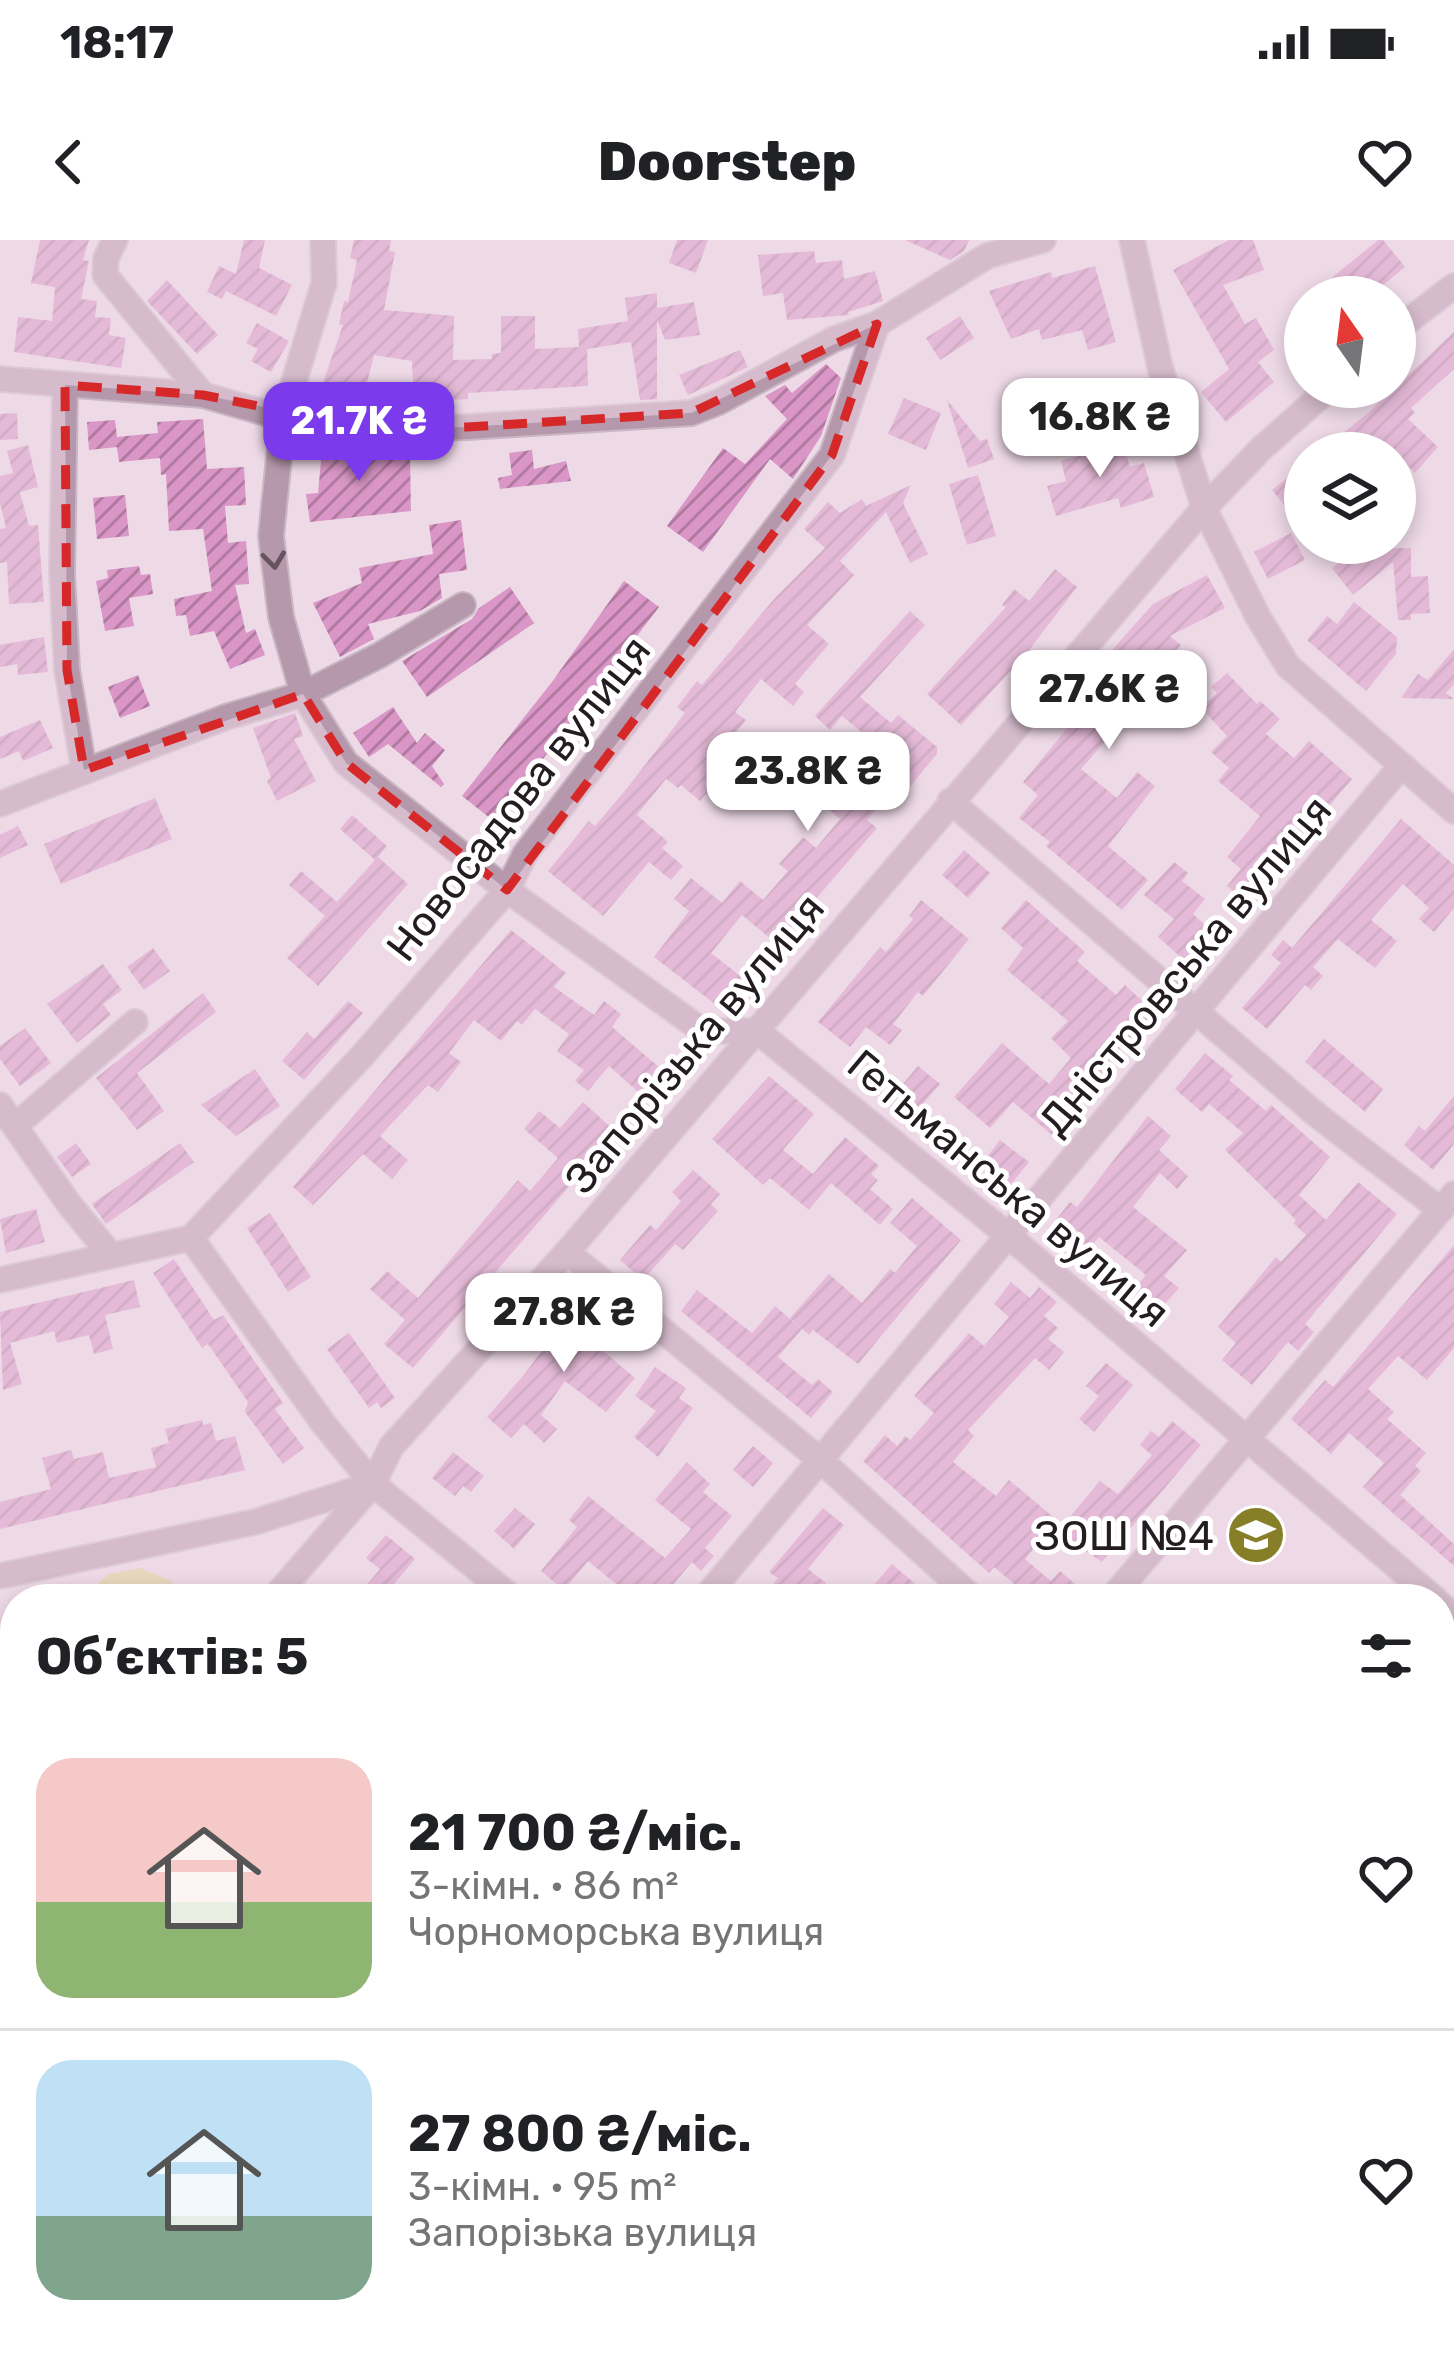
<!DOCTYPE html>
<html lang="uk">
<head>
<meta charset="utf-8">
<style>
	:root { --surface:#fff; --page:#f2f2f2; --text:#202124; --muted:#757577; --line:#e0e0e0; --accent:#7c3aed }
	body { margin:0; font-family:Rubik,sans-serif; background:var(--page); color:var(--text); height:100vh; display:flex; flex-direction:column; font-size:45px; white-space:nowrap }
	* { box-sizing:border-box; margin:0 }
	p { font-size:39px; color:var(--muted) }
	.icon { flex:none; width:66px; height:66px; fill:none; stroke:currentColor; stroke-width:2; stroke-linecap:round; stroke-linejoin:round }
	.map { position:relative; flex:1; overflow:hidden }
	.details { position:absolute; left:0px; top:1344px; width:1455px; height:771px; display:flex; flex-direction:column; background:var(--surface); border-radius:48px 48px 0 0; box-shadow:0 6px 18px #0003 }
	.details>* { flex:none }
	.needle { width:78px; rotate:346deg }
	.buttons { position:absolute; left:1284px; top:36px; display:grid; gap:24px }
	.buttons a { display:grid; place-items:center; width:132px; height:132px; border-radius:50%; background:var(--surface); box-shadow:0 6px 18px #0003; font-size:60px }
	.price { position:absolute; translate:-50% -102px; padding:0 27px; border-radius:24px; background:#fff; color:#222; font-size:39px; line-height:78px; filter:drop-shadow(0 3px 6px #0008) }
	.price::after { content:''; position:absolute; left:50%; top:72px; width:36px; height:27px; margin-left:-18px; background:inherit; clip-path:polygon(0 0,100% 0,50% 100%) }
	.price.active { background:var(--accent); color:#fff }
	ul { padding:0; list-style:none }
	li { display:flex; align-items:center; gap:36px; height:300px; padding:0 36px }
	li+li { border-top:3px solid var(--line) }
	li span { display:grid; place-items:center; flex:none; width:336px; height:240px; border-radius:36px; color:#555 }
	li>.icon { margin-inline-start:auto }
	span .icon { width:144px; height:144px; fill:#fffc; stroke-width:1 }
	li b { font-size:51px }
	h2 { display:flex; justify-content:space-between; align-items:center; height:144px; padding:0 36px; font-size:51px }
	.status { display:flex; justify-content:space-between; align-items:center; height:84px; padding:0 60px; background:var(--surface); direction:ltr }
	.status svg { height:33px; fill:currentColor }
	header { display:flex; justify-content:space-between; align-items:center; height:156px; padding:0 36px; background:var(--surface); font-size:54px; font-weight:800 }
	.map>svg:first-child { display:block }
	.pitch { fill:#ddd78b }
	.building { fill:url(#building-hatch) }
	.lines { fill:none; stroke-linecap:round; stroke-linejoin:round }
	.minor-casing { stroke:#c9b7c3; stroke-width:28 }
	.major-casing { stroke:#c9b7c3; stroke-width:34 }
	.minor { stroke:#b698ac; stroke-width:24 }
	.major { stroke:#8f5a80; stroke-width:30 }
	.oneway { stroke:#655460 }
	.marked { fill:none; stroke:#d62828; stroke-width:9; stroke-dasharray:24 15; stroke-linejoin:round }
	.labels { text-anchor:middle; stroke-width:10; stroke-linejoin:round; paint-order:stroke }
	.street-label { font-size:42px; fill:#231c21; stroke:#fff }
	.poi-label { font-size:42px; fill:#231c21; stroke:#fff; text-anchor:end }
</style>
</head>
<body>
<div class="status"><b>18:17</b><svg viewBox="0 0 49 12"><path d="M0 12V9h3v3zM5 12V6h3v6zM10 12V3h3v9zM15 12V0h3v12zM26 1h20v11H26zM47 4h2v5h-2z"/></svg></div>
<header><svg class="icon" aria-label="back" viewBox="0 0 24 24"><path d="M15 5l-7 7 7 7"/></svg>Doorstep<svg class="icon" aria-label="heart" viewBox="0 0 24 24"><path d="M12 20l-8-8c-3-5 5-10 8-4 3-6 11-1 8 4z"/></svg></header>
<div class="map">
<svg width="1454" height="2114" viewBox="0 0 1454 2114">
	<defs>
		<pattern id="building-hatch" width="6" height="6" patternUnits="userSpaceOnUse" patternTransform="scale(3)"><rect width="6" height="6" fill="#d996c6"/><path d="M-1 1l2-2M0 6l6-6M5 7l2-2" fill="none" stroke="#b07aa0"/></pattern>
	</defs>
	<rect width="100%" height="100%" fill="#eed9e7"/>
	<!-- pitch -->
	<g class="pitch">
		<polygon points="140,1328 170,1340 185,1359 80,1359 109,1334"/>
		<polygon points="15,1429 15,1585 0,1587 0,1445"/>
	</g>
	<!-- building -->
	<g class="building">
		<polygon points="40,0 89,0 83,20 89,21 81,59 97,61 95,77 111,78 109,95 126,98 121,128 14,112 18,77 52,81 55,47 31,43"/>
		<polygon points="244,0 265,0 259,28 292,45 276,76 226,51 222,59 207,52 219,26 236,34"/>
		<polygon points="354,0 391,0 389,11 395,12 384,70 454,76 453,120 492,119 492,114 501,113 501,76 535,76 535,109 579,107 578,89 628,81 625,58 657,53 657,68 694,62 700,95 665,100 657,80 657,159 640,160 631,102 587,109 588,146 468,153 468,159 450,160 450,151 422,152 420,142 413,143 412,121 374,115 360,171 342,168 317,160 343,85 339,84 344,61 348,62 357,20 350,18"/>
		<polygon points="677,0 708,0 696,33 669,23"/>
		<polygon points="905,0 969,0 964,11 950,20"/>
		<polygon points="1229,0 1253,0 1264,30 1223,45 1245,84 1256,78 1274,110 1258,122 1274,142 1226,182 1201,152 1229,129 1173,30"/>
		<polygon points="1378,0 1383,0 1405,27 1369,57 1319,57 1334,36"/>
		<polygon points="814,11 816,23 842,20 844,39 875,31 883,61 848,72 849,75 787,80 783,53 763,56 758,15"/>
		<polygon points="1095,26 1116,102 1088,110 1082,90 1042,100 1039,89 1011,99 989,51 1051,32 1052,38"/>
		<polygon points="167,40 218,95 197,114 147,61"/>
		<polygon points="960,76 974,98 940,120 926,98"/>
		<polygon points="257,83 289,101 271,132 251,121 258,109 246,103"/>
		<polygon points="1454,92 1454,129 1411,168 1415,173 1408,179 1438,207 1415,233 1395,213 1318,213 1368,173"/>
		<polygon points="740,110 748,127 688,155 679,135"/>
		<polygon points="826,124 841,138 821,196 793,239 770,219 703,312 667,286 723,208 745,224 787,179 765,156 785,145 792,153"/>
		<polygon points="904,158 941,173 926,210 888,194"/>
		<polygon points="947,160 980,201 987,199 994,219 968,228"/>
		<polygon points="17,173 18,199 0,200 0,174"/>
		<polygon points="203,179 207,229 244,227 246,265 225,266 228,303 246,301 249,344 235,345 246,393 255,389 265,415 230,429 214,391 190,396 186,375 176,376 174,359 212,351 203,289 169,291 166,234 161,235 160,218 119,222 117,207 89,210 87,182 115,180 117,197 158,193 157,182"/>
		<polygon points="1120,194 1130,227 1144,223 1154,257 1121,268 1118,258 1056,276 1047,246 1066,241 1061,221 1106,207 1104,199"/>
		<polygon points="323,200 354,203 353,216 410,215 411,271 310,282 306,254 318,253"/>
		<polygon points="28,205 38,247 20,252 29,286 38,285 44,362 9,364 7,322 0,323 0,289 6,288 0,263 0,236 13,233 7,211"/>
		<polygon points="532,210 534,229 566,221 571,241 500,249 498,238 512,235 509,213"/>
		<polygon points="1305,224 1305,290 1272,250"/>
		<polygon points="978,235 996,296 967,305 949,244"/>
		<polygon points="911,245 903,263 928,314 910,323 886,272 840,321 854,335 807,385 829,404 795,444 804,452 793,466 761,439 735,472 746,480 716,517 728,528 700,561 681,545 678,548 666,539 637,575 668,602 662,608 683,626 671,640 649,622 603,676 548,631 589,581 595,586 628,547 685,473 677,467 697,441 702,445 775,358 825,308 804,289 828,262 840,273 862,259 866,266"/>
		<polygon points="125,255 129,296 97,299 93,258"/>
		<polygon points="461,280 467,330 439,334 442,358 420,371 368,384 374,399 340,417 313,363 362,343 359,328 433,314 429,285"/>
		<polygon points="1291,293 1305,320 1268,339 1254,312"/>
		<polygon points="1411,308 1411,337 1428,336 1430,373 1411,374 1411,380 1398,380 1393,322 1353,355 1332,328 1355,309"/>
		<polygon points="139,326 141,335 150,334 153,354 129,358 134,386 105,391 96,341 108,338 107,330"/>
		<polygon points="1055,329 1077,347 1026,414 961,485 927,454 1006,367 1002,365 1014,349 1029,361"/>
		<polygon points="1207,335 1225,368 1170,396 1181,405 1141,449 1150,458 1130,479 1127,477 1081,529 1117,558 1137,532 1155,546 1108,606 1148,640 1122,670 1046,606 1050,602 1019,578 1038,555 1023,542 1078,475 1129,423 1113,409 1153,364"/>
		<polygon points="624,341 659,367 495,582 462,556 552,442"/>
		<polygon points="510,347 534,383 427,457 402,421 472,379 479,368"/>
		<polygon points="1354,362 1397,397 1396,414 1366,451 1307,400 1327,376 1337,384"/>
		<polygon points="910,371 925,385 860,457 891,483 898,475 937,507 937,514 901,557 892,550 867,580 877,588 777,704 742,675 711,713 743,738 720,768 654,717 689,671 674,659 691,638 722,663 740,641 763,660 788,631 779,624 803,597 816,608 840,579 824,565 875,503 842,476 830,490 815,476"/>
		<polygon points="44,397 48,432 18,435 17,424 0,427 0,405"/>
		<polygon points="1454,409 1454,444 1446,453 1454,459 1401,458 1418,434 1428,440"/>
		<polygon points="1227,433 1257,464 1260,461 1280,479 1266,494 1294,518 1309,501 1352,539 1247,663 1227,646 1241,629 1227,617 1260,576 1218,541 1229,528 1211,512 1227,496 1201,468 1217,453 1211,447"/>
		<polygon points="138,435 150,466 120,478 108,447"/>
		<polygon points="393,467 417,503 425,493 445,510 432,526 444,544 441,547 388,504 369,517 353,493"/>
		<polygon points="295,473 303,496 294,499 316,541 277,561 267,541 271,538 253,488"/>
		<polygon points="40,480 53,508 23,521 19,511 0,519 0,497"/>
		<polygon points="155,558 172,599 61,644 44,604"/>
		<polygon points="352,575 387,606 378,617 408,644 318,746 287,718 325,676 289,645 301,631 337,662 375,620 340,589"/>
		<polygon points="1401,579 1454,625 1454,668 1434,692 1419,679 1429,668 1403,644 1371,680 1397,701 1375,728 1338,699 1313,727 1323,736 1311,750 1305,745 1267,789 1242,768 1281,723 1271,715 1283,700 1292,708"/>
		<polygon points="18,586 28,605 0,618 0,595"/>
		<polygon points="964,610 990,633 968,658 942,635"/>
		<polygon points="1174,622 1188,633 1182,641 1205,659 1193,674 1220,698 1192,727 1158,697 1174,679 1144,655"/>
		<polygon points="921,660 969,699 923,756 918,752 893,784 902,790 890,805 866,787 850,807 818,782 880,707 886,712 913,679 909,676"/>
		<polygon points="1026,660 1085,712 1077,721 1116,755 1125,745 1154,772 1108,822 1110,824 1052,895 1013,862 990,888 954,857 1002,803 1049,844 1071,818 1051,798 1068,781 1007,730 1023,708 1001,688"/>
		<polygon points="511,690 566,733 554,747 594,775 604,761 621,774 612,787 667,834 645,858 609,826 588,851 575,841 584,830 557,811 569,794 535,769 522,785 517,781 501,801 474,780 449,813 461,822 438,852 428,845 380,896 408,920 392,939 363,914 313,965 293,947"/>
		<polygon points="153,708 170,731 144,750 127,727"/>
		<polygon points="103,724 122,750 103,764 111,775 77,803 47,764"/>
		<polygon points="203,753 216,772 137,833 164,871 137,890 96,838"/>
		<polygon points="348,761 363,773 304,840 282,821 307,792 314,799"/>
		<polygon points="25,788 51,823 20,846 0,819 0,806"/>
		<polygon points="1324,799 1383,849 1365,872 1305,822"/>
		<polygon points="1205,813 1233,836 1229,840 1266,871 1271,865 1330,917 1299,955 1326,980 1358,942 1397,974 1305,1084 1314,1092 1298,1111 1288,1102 1252,1145 1222,1120 1236,1103 1218,1087 1276,1017 1281,1022 1306,995 1293,983 1296,980 1225,910 1243,893 1209,864 1202,872 1175,849"/>
		<polygon points="918,826 940,844 919,868 898,850"/>
		<polygon points="255,829 280,866 236,896 201,865"/>
		<polygon points="769,836 814,874 783,910 813,934 845,897 879,926 871,934 878,940 870,949 893,969 880,985 831,943 809,970 770,938 763,945 712,899"/>
		<polygon points="1454,856 1454,904 1433,930 1404,905 1419,886 1425,891"/>
		<polygon points="583,862 616,892 413,1128 384,1104 405,1080 370,1049 387,1031 418,1058 518,940 530,951 558,918 524,889 539,871 560,888"/>
		<polygon points="1148,876 1171,896 1159,910 1188,936 1177,949 1160,933 1133,967 1187,1010 1164,1036 1179,1048 1157,1073 1132,1051 1146,1035 1099,997 1085,1013 1051,986 1070,962 1077,967"/>
		<polygon points="1000,900 1029,922 1011,944 983,922"/>
		<polygon points="76,903 91,924 72,937 57,917"/>
		<polygon points="180,903 194,922 106,984 92,964"/>
		<polygon points="693,930 720,954 711,964 718,971 683,1010 675,1004 643,1040 620,1020 650,985 656,990 681,961 672,952"/>
		<polygon points="912,958 961,1000 858,1124 813,1090 809,1095 790,1078 829,1034 862,1063 890,1029 895,1033 917,1006 890,983"/>
		<polygon points="36,969 45,1002 6,1013 0,979"/>
		<polygon points="270,973 311,1037 288,1052 247,988"/>
		<polygon points="1454,1005 1454,1108 1427,1140 1398,1116 1368,1149 1394,1172 1387,1179 1426,1213 1415,1226 1421,1231 1400,1255 1454,1304 1454,1326 1363,1247 1384,1223 1349,1193 1331,1214 1291,1179 1325,1140 1333,1147"/>
		<polygon points="174,1019 214,1080 223,1075 283,1163 275,1169 304,1208 283,1224 245,1172 248,1162 208,1104 202,1108 153,1033"/>
		<polygon points="134,1040 140,1067 105,1075 113,1109 94,1114 89,1095 57,1103 54,1091 10,1103 22,1144 3,1150 0,1072"/>
		<polygon points="1011,1042 1030,1058 1039,1047 1057,1062 1044,1076 1058,1088 1048,1099 1064,1112 1049,1130 1035,1118 968,1190 974,1196 953,1222 996,1256 1009,1240 1058,1281 1025,1319 1051,1341 1060,1331 1081,1349 1073,1359 1032,1359 994,1327 989,1333 863,1221 885,1195 897,1206 905,1196 910,1200 934,1173 914,1156 969,1093 984,1106 1009,1077 994,1064"/>
		<polygon points="697,1050 752,1093 775,1066 802,1089 778,1117 812,1145 818,1139 833,1152 811,1178 681,1071"/>
		<polygon points="578,1062 615,1091 601,1109 635,1138 606,1172 565,1141 541,1175 557,1189 544,1203 524,1184 511,1198 487,1177 523,1136"/>
		<polygon points="349,1093 395,1158 381,1168 377,1162 369,1168 327,1109"/>
		<polygon points="1106,1123 1133,1145 1094,1192 1079,1179 1099,1156 1086,1146"/>
		<polygon points="655,1127 686,1148 679,1158 693,1168 658,1217 634,1197 656,1171 635,1156"/>
		<polygon points="202,1180 203,1185 211,1183 216,1201 235,1196 245,1230 0,1289 0,1262 51,1249 42,1218 71,1210 74,1219 103,1212 109,1238 156,1227 151,1208 169,1203 165,1189"/>
		<polygon points="1172,1181 1201,1205 1102,1322 1057,1292 1100,1241 1118,1254 1152,1215 1140,1205 1151,1191 1159,1197"/>
		<polygon points="753,1206 773,1223 753,1247 733,1230"/>
		<polygon points="453,1212 484,1236 471,1252 463,1246 455,1256 432,1238"/>
		<polygon points="687,1222 710,1244 703,1252 732,1276 705,1308 714,1316 701,1331 692,1322 661,1359 612,1359 621,1348 588,1321 564,1350 541,1331 577,1287 569,1280 588,1256 665,1318 691,1289 655,1260"/>
		<polygon points="515,1268 535,1284 514,1309 494,1291"/>
		<polygon points="823,1268 844,1285 808,1329 826,1343 813,1359 805,1359 791,1348 787,1355 773,1344 778,1338 769,1332"/>
		<polygon points="386,1295 415,1319 389,1350 399,1359 355,1359 380,1329 366,1318"/>
		<polygon points="892,1324 933,1359 887,1359 872,1347"/>
	</g>
	<g class="lines">
		<!-- minor casing -->
		<g class="minor-casing">
			<g id="minor">
				<polyline points="115,0 106,18 105,35 203,155"/>
				<polyline points="323,0 324,43 283,178 271,296 281,377 303,454 346,523 507,650 703,791 757,791 1010,997 1435,1359"/>
				<polyline points="1132,0 1160,127 1204,268 1258,377 1288,426 1454,571"/>
				<polyline points="1395,91 1454,46"/>
				<polyline points="0,139 203,155 283,178 375,189 467,187 691,173 719,162 834,99 877,84 987,16 1043,0"/>
				<polyline points="65,145 62,334 67,430 84,530"/>
				<polyline points="950,561 1318,876 1441,970"/>
				<polyline points="0,564 226,477 303,454 380,415 463,365"/>
				<polyline points="0,865 69,964 110,1014"/>
				<polyline points="15,886 135,782"/>
				<polyline points="191,998 323,1183 373,1244 514,1359"/>
				<polyline points="567,1012 818,1218 974,1359"/>
				<polyline points="0,1040 191,998 362,816 507,650 525,614 832,215 877,84"/>
				<polyline points="0,1336 255,1282 370,1245"/>
				<polyline points="273,1359 373,1244 391,1207 567,1012 1204,268 1262,208 1331,147"/>
				<polyline points="704,1359 1401,526"/>
				<polyline points="1111,1359 1454,954"/>
				<polyline points="1440,1364 1454,1376"/>
				<polyline points="0,1671 15,1654"/>
				<polyline points="0,1736 15,1749"/>
				<polyline points="69,2100 85,2114"/>
				<polyline points="439,2100 457,2114"/>
				<polyline points="44,2114 60,2100"/>
			</g>
		</g>
		<!-- major casing -->
		<g class="major-casing">
			<g id="major">
				<polyline points="1440,1486 1454,1469"/>
				<polyline points="910,2114 922,2100"/>
			</g>
		</g>
		<!-- minor -->
		<use href="#minor" class="minor"/>
		<!-- major -->
		<use href="#major" class="major"/>
	</g>
	<!-- one-way arrows -->
	<defs><path id="oneway-chevron" d="M-2-3.5L2.5 0L-2 3.5" fill="none" stroke-width="1.6" stroke-linecap="round" stroke-linejoin="round" transform="scale(3)"/></defs>
	<use class="oneway" href="#oneway-chevron" transform="translate(274 320) rotate(83)"/>
	<!-- marked area -->
	<path d="M0 0H1454V2114H0ZM877 84 832 215 507 650 346 523 303 454 84 530 67 430 65 145 203 155 375 189 467 187 691 173Z" fill="#eed9e7" fill-opacity=".55" fill-rule="evenodd"/>
	<path class="marked" d="M877 84 832 215 507 650 346 523 303 454 84 530 67 430 65 145 203 155 375 189 467 187 691 173Z"/>
	<!-- icons -->
	<defs>
		<g id="school-disc" transform="scale(3)"><circle r="9.5" fill="#877f27" stroke="#fff"/><path d="M0-5L7-2L0 1L-7-2ZM-4 1L0 2.5L4 1V4Q0 6-4 4Z" fill="#fff"/></g>
	</defs>
	<g fill-rule="evenodd">
		<use href="#school-disc" x="1256" y="1295"/>
	</g>
	<g class="labels">
		<!-- street labels -->
		<g class="street-label">
			<text transform="translate(518 558) rotate(-52)" y="15">Новосадова вулиця</text>
			<text transform="translate(1185 725) rotate(-50)" y="15">Дністровська вулиця</text>
			<text transform="translate(694 803) rotate(-50)" y="15">Запорізька вулиця</text>
			<text transform="translate(1009 948) rotate(40)" y="15">Гетьманська вулиця</text>
		</g>
		<!-- poi labels -->
		<g class="poi-label">
			<text x="1214" y="1310">ЗОШ №4</text>
		</g>
	</g>
</svg>
<div class="buttons">
<a><svg class="needle" viewBox="-14 -14 28 28"><path d="M0-13l5 13h-10z" fill="#e53935"/><path d="M0 13l5-13h-10z" fill="#757577"/></svg></a>
<a><svg class="icon" aria-label="layers" viewBox="0 0 24 24"><path d="M12 4l9 5-9 5-9-5zM3 14l9 5 9-5"/></svg></a>
</div>
<b class="price" style="left:1100px;top:240px">16.8K ₴</b>
<b class="price active" style="left:359px;top:244px">21.7K ₴</b>
<b class="price" style="left:1109px;top:512px">27.6K ₴</b>
<b class="price" style="left:808px;top:594px">23.8K ₴</b>
<b class="price" style="left:564px;top:1135px">27.8K ₴</b>
<section class="details">
<h2>Об’єктів: 5<svg class="icon" aria-label="filters" viewBox="0 0 24 24"><path d="M4 7h16M4 17h16"/><circle cx="9" cy="7" r="2"/><circle cx="15" cy="17" r="2"/></svg></h2>
<ul>
<li><span style="background:linear-gradient(#f6c9c9 60%,#8fb573 0)"><svg class="icon" aria-label="home" viewBox="0 0 24 24"><path d="M3 11l9-7 9 7M6 9v11h12V9"/></svg></span><div><b>21 700 ₴/міс.</b><p>3-кімн. · 86 m²</p><p>Чорноморська вулиця</p></div><svg class="icon" aria-label="heart" viewBox="0 0 24 24"><path d="M12 20l-8-8c-3-5 5-10 8-4 3-6 11-1 8 4z"/></svg></li>
<li><span style="background:linear-gradient(#bfe0f5 65%,#7fa58c 0)"><svg class="icon" aria-label="home" viewBox="0 0 24 24"><path d="M3 11l9-7 9 7M6 9v11h12V9"/></svg></span><div><b>27 800 ₴/міс.</b><p>3-кімн. · 95 m²</p><p>Запорізька вулиця</p></div><svg class="icon" aria-label="heart" viewBox="0 0 24 24"><path d="M12 20l-8-8c-3-5 5-10 8-4 3-6 11-1 8 4z"/></svg></li>
</ul>
</section>
</div>
</body>
</html>
